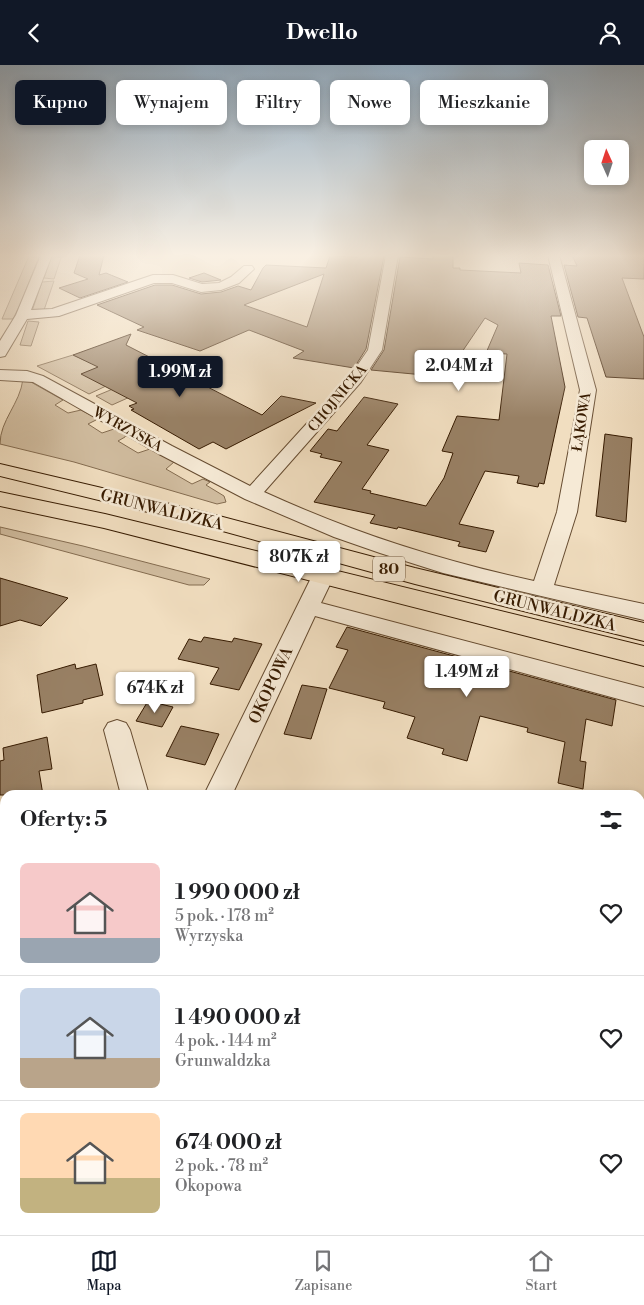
<!DOCTYPE html>
<html lang="pl">
<head>
<meta charset="utf-8">
<style>
	:root { --surface:#fff; --page:#f6f6f6; --text:#202124; --muted:#757577; --line:#e0e0e0; --accent:#111827 }
	body { margin:0; font-family:"Libre Bodoni",serif; background:var(--page); color:var(--text); height:100vh; display:flex; flex-direction:column; font-size:19px; white-space:nowrap }
	* { box-sizing:border-box; margin:0 }
	p { font-size:16px; color:var(--muted) }
	.icon { flex:none; width:28px; height:28px; fill:none; stroke:currentColor; stroke-width:2; stroke-linecap:round; stroke-linejoin:round }
	.map { position:relative; flex:1; overflow:hidden }
	.sheet { position:absolute; left:0px; top:725px; width:645px; height:445px; display:flex; flex-direction:column; background:var(--surface); border-radius:15px 15px 0 0; box-shadow:0 2px 8px #0003 }
	.sheet>* { flex:none }
	.hud { position:absolute; left:15px; top:15px; width:615px; height:45px; display:flex; gap:10px }
	.needle { width:32px; rotate:357deg }
	.tools { position:absolute; left:584px; top:75px; display:grid; gap:10px }
	.tools a { display:grid; place-items:center; width:45px; height:45px; border-radius:8px; background:var(--surface); box-shadow:0 2px 8px #0003; font-size:25px }
	.price { position:absolute; translate:-50% -42px; padding:0 11px; border-radius:5px; background:#fff; color:#222; font-size:16px; line-height:32px; filter:drop-shadow(0 1px 2px #0008) }
	.price::after { content:''; position:absolute; left:50%; top:30px; width:15px; height:11px; margin-left:-8px; background:inherit; clip-path:polygon(0 0,100% 0,50% 100%) }
	.price.selected { background:var(--accent); color:#fff }
	ul { padding:0; list-style:none }
	li { display:flex; align-items:center; gap:15px; height:125px; padding:0 20px }
	li+li { border-top:1px solid var(--line) }
	li span { display:grid; place-items:center; flex:none; width:140px; height:100px; border-radius:8px; color:#555 }
	li>.icon { margin-inline-start:auto }
	span .icon { width:60px; height:60px; fill:#fffc; stroke-width:1 }
	li b { font-size:21px }
	h2 { display:flex; justify-content:space-between; align-items:center; height:60px; padding:0 20px; font-size:21px }
	.chip { padding:0 18px; border-radius:8px; background:var(--surface); box-shadow:0 2px 8px #0003; font-size:18px; line-height:45px }
	.chip.selected { background:var(--accent); color:#fff }
	header { display:flex; justify-content:space-between; align-items:center; height:65px; padding:0 20px; background:var(--accent); color:#fff; font-size:22px; font-weight:700 }
	.tabs { display:flex; justify-content:space-around; align-items:center; height:70px; border-top:1px solid var(--line); background:var(--surface); font-size:14px; color:var(--muted) }
	.tabs a { display:grid; justify-items:center; gap:2px }
	.tabs .selected { color:var(--accent) }
	.map>svg:first-child { display:block }
	.green { fill:#d1bda0; stroke:#846c50 }
	.building { fill:#988064; stroke:#371b01; fill-rule:evenodd }
	.lines { fill:none; stroke-linecap:round; stroke-linejoin:round }
	.minor-casing { stroke:#664c31; stroke-width:2 }
	.major-casing { stroke:#371b01; stroke-width:2 }
	.minor { fill:#f6ead6; fill-rule:evenodd }
	.major { fill:#f1dec0; fill-rule:evenodd }
	.labels { text-anchor:middle; stroke-width:5; stroke-linejoin:round; paint-order:stroke }
	.far-street-label { font-size:14px; fill:#371b01; stroke:#f6ead6 }
	.shield { fill:#f6ead6; stroke:#705941; stroke-width:1 }
	.shield-label { font-size:15px; font-weight:bold; fill:#371b01 }
	.street-label { font-size:16px; fill:#371b01; stroke:#f6ead6 }
</style>
</head>
<body>
<header><svg class="icon" aria-label="back" viewBox="0 0 24 24"><path d="M15 5l-7 7 7 7"/></svg>Dwello<svg class="icon" aria-label="person" viewBox="0 0 24 24"><circle cx="12" cy="8" r="4"/><path d="M4 21q1-7 8-7t8 7"/></svg></header>
<div class="map">
<svg width="644" height="1170" viewBox="0 0 644 1170">
	<rect width="100%" height="100%" fill="#f1dec0"/>
	<filter id="stains"><feTurbulence type="fractalNoise" baseFrequency=".004" numOctaves="4"/><feColorMatrix values="0 0 0 0 .2 0 0 0 0 .09 0 0 0 0 .02 0 0 0 .5 -.17"/></filter>
	<radialGradient id="worn" r=".72"><stop offset=".6" stop-color="#630" stop-opacity="0"/><stop offset="1" stop-color="#630" stop-opacity=".3"/></radialGradient>
	<!-- green -->
	<g class="green">
		<polygon points="52,190 62,190 54,214 44,213"/>
		<polygon points="29,191 39,192 20,240 13,254 2,254"/>
		<polygon points="54,216 43,248 32,246 42,217"/>
		<polygon points="28,256 39,257 31,281 20,280"/>
		<polygon points="73,290 84,295 94,292 170,314 112,340 96,331 132,316 106,321 89,329 37,301"/>
		<path d="M23 314 29 316 63 335 55 340 68 348 81 345 96 353V355L88 359 102 368 114 364 126 370 125 372 118 376 138 388 150 384 174 397 166 404 192 419 203 414 210 417 206 420 224 431 226 437 217 439 74 397 0 379C0 355 20 339 23 314Z"/>
		<polygon points="0,462 83,481 210,514 204,520 189,520 0,469"/>
	</g>
	<!-- building -->
	<g class="building">
		<polygon points="80,190 104,190 99,210 106,208 128,217 80,233 59,223 88,214 74,208"/>
		<path d="M359 190 384 191 366 284 354 303 293 293 304 286 249 265 200 286 137 265 144 262 97 240 155 220H172L201 229 221 227 238 221 251 225 263 203 266 200 326 203 330 191 358 192ZM324 209 307 262 244 240 267 231Z"/>
		<polygon points="433,190 453,191 453,203 460,203 460,205 521,208 519,198 548,200 561,251 551,251 565,322 544,419 539,418 538,422 517,418 519,411 485,406 459,459 494,466 486,487 458,481 460,477 398,462 397,464 370,458 375,450 314,437 342,397 320,392 322,389 310,386 328,364 337,366 364,332 398,339 367,380 389,385 362,424 371,426 370,428 426,441 444,413 453,388 442,386 457,351 499,355 507,289 486,288 498,260 485,253 445,312 371,305 384,285 400,192 433,194"/>
		<polygon points="572,190 644,190 644,214 622,213 644,272 644,314 606,312 587,253 578,252 564,200 577,201"/>
		<polygon points="204,208 221,215 202,217 189,213"/>
		<polygon points="131,269 126,280 262,350 281,331 316,338 226,384 213,377 199,384 131,345 134,344 129,341 137,338 81,309 98,302 73,290"/>
		<polygon points="605,369 632,373 626,457 596,451"/>
		<polygon points="0,513 68,533 41,561 20,555 0,561"/>
		<polygon points="347,562 616,635 612,661 586,654 580,696 586,697 583,724 558,718 565,677 527,667 528,663 480,651 467,696 442,689 444,684 407,673 415,652 383,643 385,637 329,623 348,585 336,582"/>
		<polygon points="204,572 232,577 234,573 262,579 239,625 210,619 219,603 178,594 189,574 201,577"/>
		<polygon points="75,599 76,604 96,599 103,630 83,635 83,638 42,648 37,610"/>
		<polygon points="302,620 327,624 311,674 284,669"/>
		<polygon points="148,636 173,642 162,662 136,656"/>
		<polygon points="181,661 219,669 205,700 166,691"/>
		<polygon points="47,672 52,704 39,706 43,730 0,730 0,696 4,695 3,683"/>
	</g>
	<g class="lines">
		<!-- minor casing -->
		<g class="minor-casing">
			<g id="minor">
				<polygon points="41,190 52,190 31,245 52,244 153,210 173,210 202,219 219,218 231,212 244,201 252,201 254,204 239,218 221,225 201,227 172,218 154,218 59,251 27,254 5,291 0,292 0,276 16,250"/>
				<path d="M386 190H398L382 285 361 317 264 427C354 468 438 495 534 516L557 447 580 325 548 190H559L596 325 577 447 554 520 644 539V555L443 508 380 488 334 472 245 434 159 389 33 317 0 315V305L27 306 43 311 172 381 250 421 350 311 368 285Z"/>
				<polygon points="323,504 331,506 334,511 321,538 644,623 644,641 315,551 232,730 204,730 312,511 315,506"/>
				<polygon points="117,655 126,658 130,665 149,730 121,730 104,665 108,658"/>
				<polygon points="644,863 644,959 640,960 640,864"/>
				<polygon points="5,1025 5,1064 0,1066 0,1027"/>
				<polygon points="640,1149 644,1156 644,1170 606,1170 606,1165 640,1165"/>
			</g>
		</g>
		<!-- major casing -->
		<g class="major-casing">
			<g id="major">
				<polygon points="0,399 204,447 415,503 644,558 644,576 415,519 197,459 0,411"/>
				<polygon points="0,427 105,449 644,581 644,601 104,463 0,441"/>
			</g>
		</g>
		<!-- minor -->
		<use href="#minor" class="minor"/>
		<!-- major -->
		<use href="#major" class="major"/>
	</g>
	<!-- sky -->
	<linearGradient id="sky" x2="0" y2="1"><stop stop-color="#92aabe"/><stop offset="0.54" stop-color="#f9f0e3"/><stop offset="1" stop-color="#f9f0e3" stop-opacity="0"/></linearGradient>
	<rect width="644" height="353" fill="url(#sky)"/>
	<g class="labels">
		<!-- far-street labels -->
		<g class="far-street-label">
			<text transform="translate(337 333) rotate(-50)" y="5">CHOJNICKA</text>
			<text transform="translate(581 357) rotate(-81)" y="5">ŁĄKOWA</text>
			<text transform="translate(128 364) rotate(29)" y="5">WYRZYSKA</text>
		</g>
		<!-- shield labels -->
		<rect class="shield" x="373" y="491.5" width="32" height="25" rx="4"/>
		<g class="shield-label">
			<text x="389" y="509">80</text>
		</g>
		<!-- street labels -->
		<g class="street-label">
			<text transform="translate(162 444) rotate(14)" y="6">GRUNWALDZKA</text>
			<text transform="translate(555 545) rotate(14)" y="6">GRUNWALDZKA</text>
			<text transform="translate(270 620) rotate(-65)" y="6">OKOPOWA</text>
		</g>
	</g>
	<rect width="100%" height="100%" filter="url(#stains)"/>
	<rect width="100%" height="100%" fill="url(#worn)"/>
</svg>
<div class="tools">
<a><svg class="needle" viewBox="-14 -14 28 28"><path d="M0-13l5 13h-10z" fill="#e53935"/><path d="M0 13l5-13h-10z" fill="#757577"/></svg></a>
</div>
<b class="price" style="left:459px;top:327px">2.04M zł</b>
<b class="price selected" style="left:180px;top:333px">1.99M zł</b>
<b class="price" style="left:299px;top:518px">807K zł</b>
<b class="price" style="left:467px;top:633px">1.49M zł</b>
<b class="price" style="left:155px;top:649px">674K zł</b>
<div class="hud">
<a class="chip selected">Kupno</a>
<a class="chip">Wynajem</a>
<a class="chip">Filtry</a>
<a class="chip">Nowe</a>
<a class="chip">Mieszkanie</a>
</div>
<section class="sheet">
<h2>Oferty: 5<svg class="icon" aria-label="filters" viewBox="0 0 24 24"><path d="M4 7h16M4 17h16"/><circle cx="9" cy="7" r="2"/><circle cx="15" cy="17" r="2"/></svg></h2>
<ul>
<li><span style="background:linear-gradient(#f6c9c9 75%,#9aa5b1 0)"><svg class="icon" aria-label="home" viewBox="0 0 24 24"><path d="M3 11l9-7 9 7M6 9v11h12V9"/></svg></span><div><b>1 990 000 zł</b><p>5 pok. · 178 m²</p><p>Wyrzyska</p></div><svg class="icon" aria-label="heart" viewBox="0 0 24 24"><path d="M12 20l-8-8c-3-5 5-10 8-4 3-6 11-1 8 4z"/></svg></li>
<li><span style="background:linear-gradient(#c9d6e8 70%,#b9a48a 0)"><svg class="icon" aria-label="home" viewBox="0 0 24 24"><path d="M3 11l9-7 9 7M6 9v11h12V9"/></svg></span><div><b>1 490 000 zł</b><p>4 pok. · 144 m²</p><p>Grunwaldzka</p></div><svg class="icon" aria-label="heart" viewBox="0 0 24 24"><path d="M12 20l-8-8c-3-5 5-10 8-4 3-6 11-1 8 4z"/></svg></li>
<li><span style="background:linear-gradient(#ffd9b3 65%,#c2b280 0)"><svg class="icon" aria-label="home" viewBox="0 0 24 24"><path d="M3 11l9-7 9 7M6 9v11h12V9"/></svg></span><div><b>674 000 zł</b><p>2 pok. · 78 m²</p><p>Okopowa</p></div><svg class="icon" aria-label="heart" viewBox="0 0 24 24"><path d="M12 20l-8-8c-3-5 5-10 8-4 3-6 11-1 8 4z"/></svg></li>
</ul>
</section>
</div>
<nav class="tabs">
<a class="selected"><svg class="icon" aria-label="map" viewBox="0 0 24 24"><path d="M3 6l6-2 6 2 6-2v14l-6 2-6-2-6 2zM9 4v14M15 6v14"/></svg>Mapa</a>
<a><svg class="icon" aria-label="saved" viewBox="0 0 24 24"><path d="M7 4h10v16l-5-4-5 4z"/></svg>Zapisane</a>
<a><svg class="icon" aria-label="home" viewBox="0 0 24 24"><path d="M3 11l9-7 9 7M6 9v11h12V9"/></svg>Start</a>
</nav>
</body>
</html>
